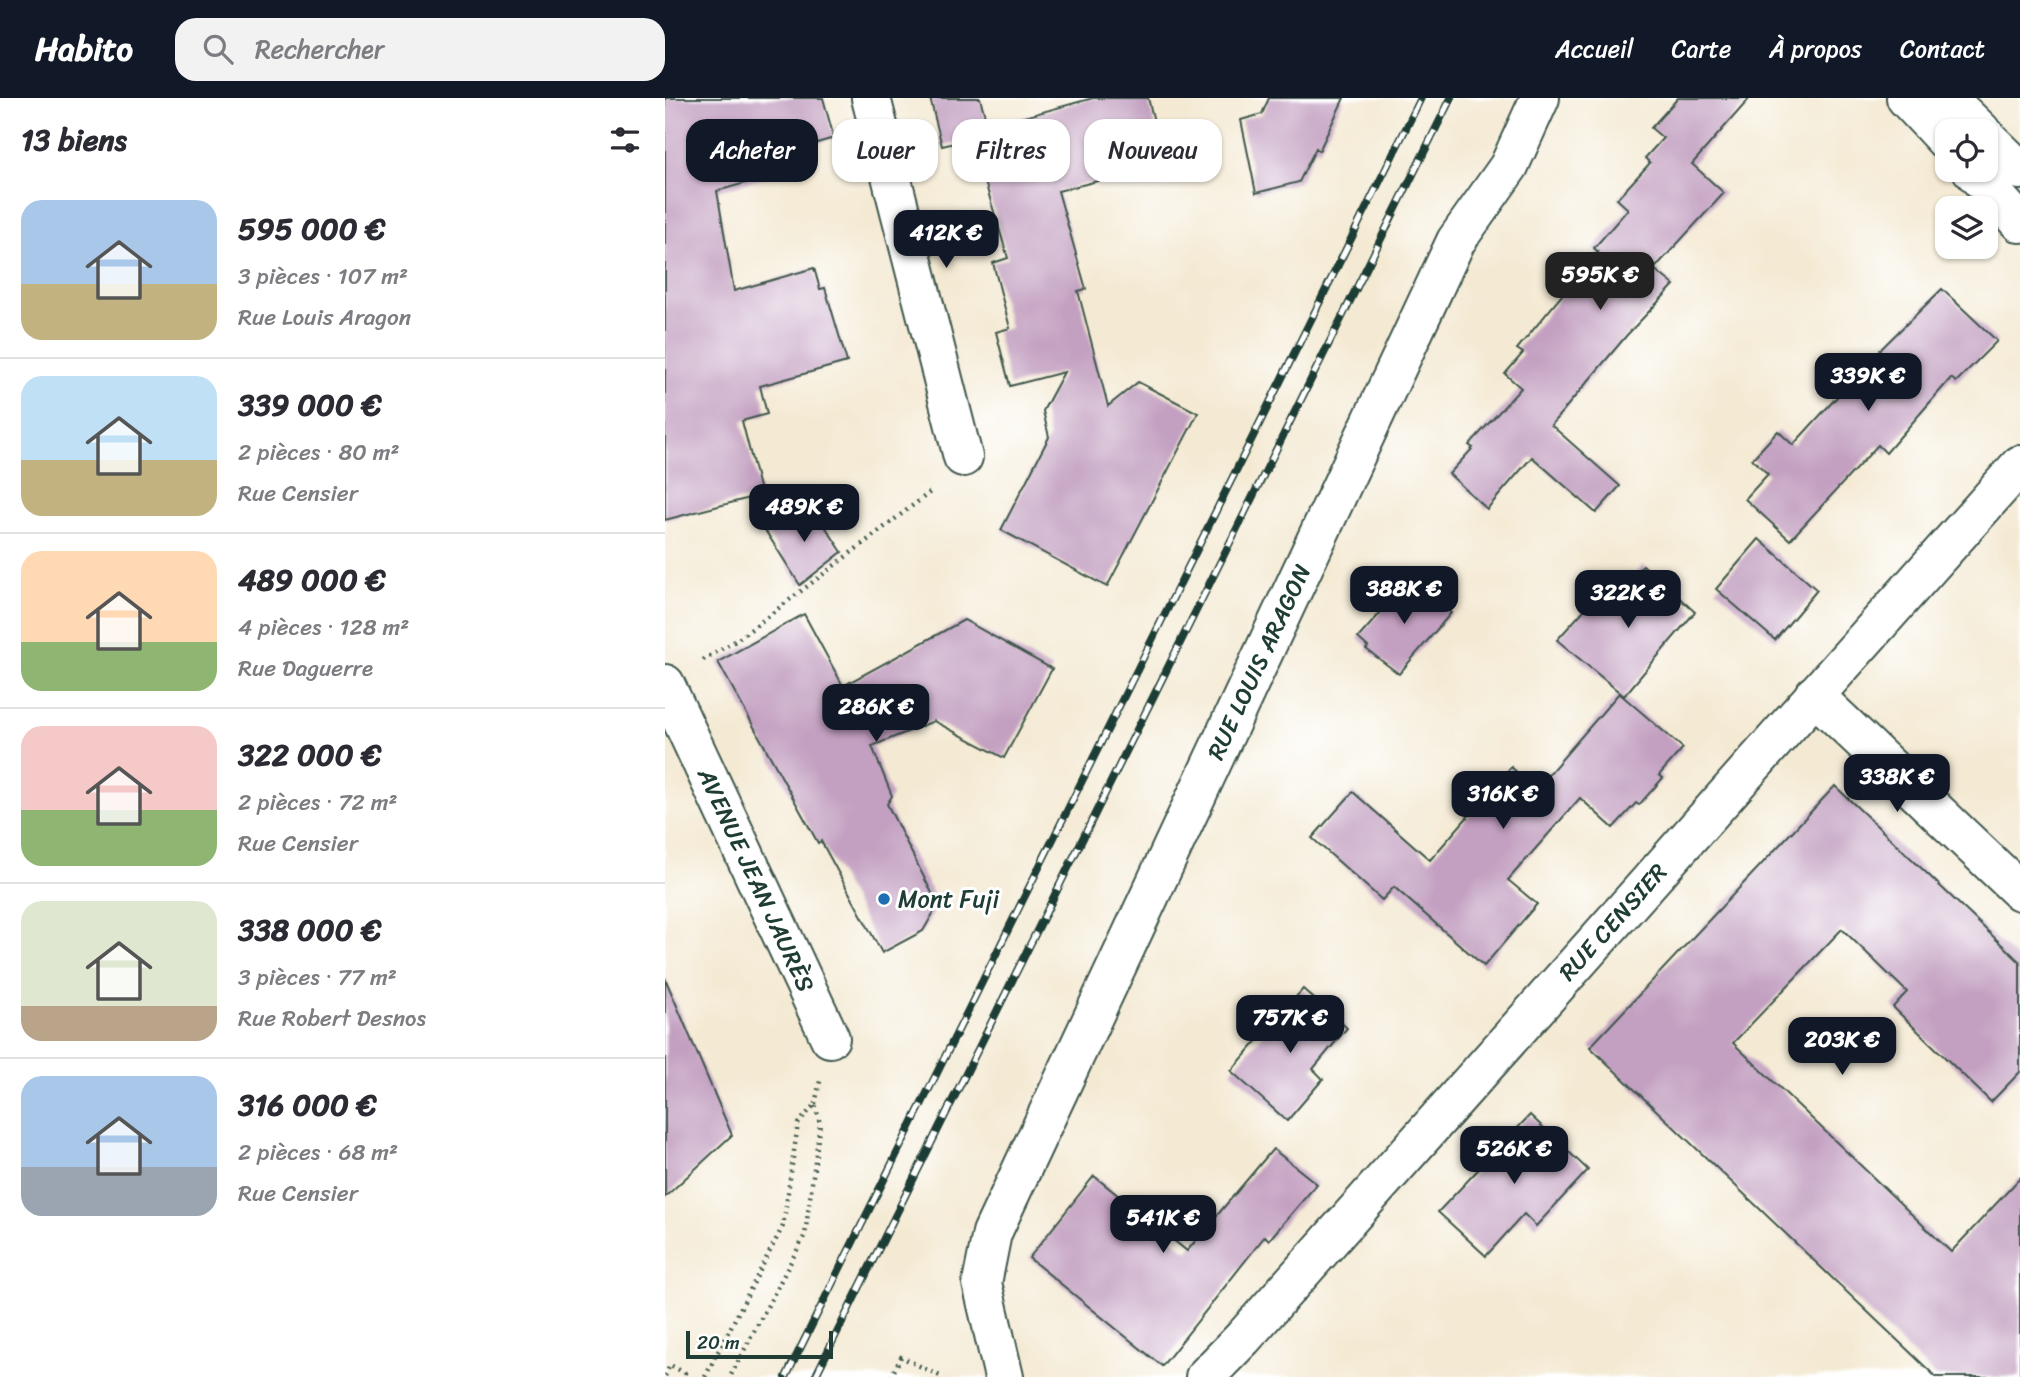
<!DOCTYPE html>
<html lang="fr">
<head>
<meta charset="utf-8">
<style>
	:root { --surface:#fff; --page:#f2f2f3; --text:#2b2b33; --muted:#7c7c81; --line:#e1e1e2; --accent:#111827 }
	body { margin:0; font-family:Sriracha,sans-serif; background:var(--page); color:var(--text); height:100vh; display:flex; flex-direction:column; font-size:26px; white-space:nowrap }
	* { box-sizing:border-box; margin:0 }
	p { font-size:23px; color:var(--muted) }
	.icon { flex:none; width:38px; height:38px; fill:none; stroke:currentColor; stroke-width:2; stroke-linecap:round; stroke-linejoin:round }
	.map { position:relative; flex:1; overflow:hidden }
	.sheet { display:flex; flex-direction:column; background:var(--surface); width:665px }
	.sheet>* { flex:none }
	.banner { position:absolute; left:21px; top:21px; width:665px; height:63px; display:flex; gap:14px }
	.tools { position:absolute; left:1270px; top:21px; display:grid; gap:14px }
	.tools a { display:grid; place-items:center; width:63px; height:63px; border-radius:14px; background:var(--surface); box-shadow:0 2px 5px #0004; font-size:35px }
	.scale { position:absolute; left:21px; bottom:18px; width:147px; box-sizing:border-box; padding-left:7px; border:4px solid #1f3d34; border-top:0; font-size:19px; line-height:24px; white-space:nowrap; color:#1f3d34; -webkit-text-stroke:5px #fff; paint-order:stroke }
	.price { position:absolute; translate:-50% -60px; padding:0 16px; border-radius:14px; background:var(--accent); color:#fff; font-size:23px; line-height:46px; filter:drop-shadow(0 2px 4px #0008) }
	.price::after { content:''; position:absolute; left:50%; top:42px; width:21px; height:16px; margin-left:-10px; background:inherit; clip-path:polygon(0 0,100% 0,50% 100%) }
	.price.active { background:#222; color:#fff }
	ul { padding:0; list-style:none }
	li { display:flex; align-items:center; gap:21px; height:175px; padding:0 21px }
	li+li { border-top:2px solid var(--line) }
	li span { display:grid; place-items:center; flex:none; width:196px; height:140px; border-radius:21px; color:#555 }
	li>.icon { margin-inline-start:auto }
	span .icon { width:84px; height:84px; fill:#fffc; stroke-width:1 }
	li b { font-size:30px }
	h2 { display:flex; justify-content:space-between; align-items:center; height:84px; padding:0 21px; font-size:30px }
	.chip { padding:0 24px; border-radius:21px; background:var(--surface); box-shadow:0 2px 5px #0004; font-size:24px; line-height:63px }
	.chip.active { background:var(--accent); color:#fff }
	header { display:flex; align-items:center; gap:42px; box-sizing:border-box; height:98px; padding:0 35px; background:var(--accent); color:#fff }
	header strong { font-size:33px }
	nav { display:flex; gap:38px; margin-inline-start:auto; font-size:24px }
	.search { width:490px; height:63px; background:var(--page); display:flex; align-items:center; gap:18px; box-sizing:border-box; padding:0 24px; border-radius:21px; color:var(--muted); font-size:26px }
	main { display:flex; flex:1; min-height:0 }
	.map>svg:first-child { display:block }
	.building { fill:#c3a0c1 }
	.lines { fill:none; stroke-linecap:round; stroke-linejoin:round }
	.minor-casing { stroke:#3f574c; stroke-width:42 }
	.major-casing { stroke:#3f574c; stroke-width:42 }
	.path { stroke:#3f574c; stroke-width:4.5; stroke-dasharray:2 5; stroke-linecap:butt }
	.minor { stroke:#fff; stroke-width:38 }
	.major { stroke:#fff; stroke-width:38 }
	.rail-casing { stroke:#1f3d34; stroke-width:8 }
	.rail { stroke:#fff; stroke-width:5; stroke-dasharray:16; stroke-linecap:butt }
	.poi-dot { fill:#1f6fb2; stroke:#fff; stroke-width:2.5 }
	.labels { text-anchor:middle; stroke-width:6; stroke-linejoin:round; paint-order:stroke }
	.street-label { font-size:24px; fill:#1f3d34; stroke:#fff }
	.poi-label { font-size:24px; fill:#1f3d34; stroke:#fff; text-anchor:start }
</style>
</head>
<body>
<header>
<strong>Habito</strong>
<div class="search"><svg class="icon" aria-label="search" viewBox="0 0 24 24"><circle cx="10" cy="10" r="6"/><path d="M15 15l6 6"/></svg>Rechercher</div>
<nav><a>Accueil</a><a>Carte</a><a>À propos</a><a>Contact</a></nav>
</header>
<main>
<section class="sheet">
<h2>13 biens<svg class="icon" aria-label="filters" viewBox="0 0 24 24"><path d="M4 7h16M4 17h16"/><circle cx="9" cy="7" r="2"/><circle cx="15" cy="17" r="2"/></svg></h2>
<ul>
<li><span style="background:linear-gradient(#a9c7e8 60%,#c2b280 0)"><svg class="icon" aria-label="home" viewBox="0 0 24 24"><path d="M3 11l9-7 9 7M6 9v11h12V9"/></svg></span><div><b>595 000 €</b><p>3 pièces · 107 m²</p><p>Rue Louis Aragon</p></div></li>
<li><span style="background:linear-gradient(#bfe0f5 60%,#c2b280 0)"><svg class="icon" aria-label="home" viewBox="0 0 24 24"><path d="M3 11l9-7 9 7M6 9v11h12V9"/></svg></span><div><b>339 000 €</b><p>2 pièces · 80 m²</p><p>Rue Censier</p></div></li>
<li><span style="background:linear-gradient(#ffd9b3 65%,#8fb573 0)"><svg class="icon" aria-label="home" viewBox="0 0 24 24"><path d="M3 11l9-7 9 7M6 9v11h12V9"/></svg></span><div><b>489 000 €</b><p>4 pièces · 128 m²</p><p>Rue Daguerre</p></div></li>
<li><span style="background:linear-gradient(#f6c9c9 60%,#8fb573 0)"><svg class="icon" aria-label="home" viewBox="0 0 24 24"><path d="M3 11l9-7 9 7M6 9v11h12V9"/></svg></span><div><b>322 000 €</b><p>2 pièces · 72 m²</p><p>Rue Censier</p></div></li>
<li><span style="background:linear-gradient(#dfe7d0 75%,#b9a48a 0)"><svg class="icon" aria-label="home" viewBox="0 0 24 24"><path d="M3 11l9-7 9 7M6 9v11h12V9"/></svg></span><div><b>338 000 €</b><p>3 pièces · 77 m²</p><p>Rue Robert Desnos</p></div></li>
<li><span style="background:linear-gradient(#a9c7e8 65%,#9aa5b1 0)"><svg class="icon" aria-label="home" viewBox="0 0 24 24"><path d="M3 11l9-7 9 7M6 9v11h12V9"/></svg></span><div><b>316 000 €</b><p>2 pièces · 68 m²</p><p>Rue Censier</p></div></li>
</ul>
</section>
<div class="map">
<svg width="1355" height="1279" viewBox="0 0 1355 1279">
	<rect width="100%" height="100%" fill="#fff"/>
	<filter id="ink" filterUnits="userSpaceOnUse"><feTurbulence type="fractalNoise" baseFrequency=".0143" numOctaves="2"/><feDisplacementMap in="SourceGraphic" scale="14" xChannelSelector="R" yChannelSelector="G"/><feConvolveMatrix kernelMatrix="1 2 1 2 8 2 1 2 1" color-interpolation-filters="sRGB"/></filter>
	<filter id="wash" filterUnits="userSpaceOnUse"><feTurbulence type="fractalNoise" baseFrequency=".00686" numOctaves="4" result="noise"/><feDisplacementMap in="SourceGraphic" scale="28" xChannelSelector="R" yChannelSelector="G"/><feGaussianBlur stdDeviation="1.57" result="paint"/><feColorMatrix in="noise" values="0 0 0 0 0 0 0 0 0 0 0 0 0 0 0 0 0 1.4 0 .05"/><feComposite in="paint" operator="in"/></filter>
	<g filter="url(#wash)">
		<rect width="100%" height="100%" fill="#f4ead4"/>
		<g id="blocks">
			<!-- building -->
			<g class="building">
				<polygon points="0,0 158,0 169,40 107,58 112,76 52,93 69,193 149,170 155,191 160,190 182,264 95,288 102,316 77,323 96,397 0,422"/>
				<polygon points="265,0 315,0 323,29 428,0 483,0 500,66 393,93 421,191 413,193 443,308 473,284 533,315 442,489 336,432 384,339 378,313 399,274 345,288 331,234 345,230 328,165 343,160 307,41 277,48"/>
				<polygon points="604,0 679,0 654,53 651,50 634,84 591,95 576,22 597,16"/>
				<polygon points="1013,0 1085,0 1027,66 1059,95 989,171 1009,187 962,237 886,327 955,388 931,415 867,359 822,411 784,376 808,350 804,347 856,290 840,276 858,255 852,251 933,154 929,150 963,111 952,101 985,65 980,60 998,40 986,30"/>
				<polygon points="1277,191 1332,243 1291,284 1286,280 1221,355 1213,347 1125,442 1080,401 1103,376 1087,361 1113,333 1128,347 1214,253"/>
				<polygon points="137,410 142,417 150,413 177,454 135,487 100,432"/>
				<polygon points="1094,441 1152,492 1110,542 1051,491"/>
				<polygon points="978,467 1030,514 959,598 892,542 928,502 938,512"/>
				<polygon points="747,479 786,515 734,576 701,551 703,549 693,540"/>
				<polygon points="139,516 178,588 299,522 387,571 339,660 269,623 207,648 227,698 222,706 273,807 258,833 217,855 156,743 153,745 53,564"/>
				<polygon points="954,595 1018,650 994,677 998,680 974,707 971,705 948,730 915,700 843,782 872,806 819,868 729,789 717,802 647,740 688,694 765,762 846,669 871,691"/>
				<polygon points="1170,688 1355,864 1355,974 1326,1004 1228,909 1242,894 1177,831 1068,945 1286,1154 1355,1080 1355,1279 1271,1279 925,949"/>
				<polygon points="0,880 67,1037 0,1099"/>
				<polygon points="638,891 682,930 648,971 658,981 622,1023 566,973"/>
				<polygon points="865,1017 923,1072 871,1128 859,1116 821,1158 773,1114"/>
				<polygon points="608,1051 652,1086 604,1142 600,1138 497,1268 364,1160 429,1078 522,1153"/>
			</g>
		</g>
	</g>
	<g filter="url(#ink)">
		<use href="#blocks" fill-opacity="0" stroke="#3f574c" stroke-width="2"/>
		<g class="lines">
			<!-- minor casing -->
			<g class="minor-casing">
				<g id="minor">
					<polyline points="206,0 298,359"/>
					<polyline points="0,586 165,940"/>
					<polyline points="1149,597 1355,793"/>
					<polyline points="339,1279 317,1185 327,1135 791,143 844,68 875,0"/>
					<polyline points="540,1279 578,1240 1355,367"/>
				</g>
			</g>
			<!-- major casing -->
			<g class="major-casing">
				<g id="major">
					<polyline points="1241,0 1283,45"/>
					<polyline points="1282,0 1316,33"/>
					<polyline points="1321,39 1355,72"/>
					<polyline points="1307,72 1355,125"/>
				</g>
			</g>
			<!-- path -->
			<g class="path">
				<polyline points="38,562 72,542 268,392"/>
				<polyline points="150,1006 155,983"/>
				<polyline points="0,1278 5,1267 20,1275 18,1279"/>
				<polyline points="40,1279 118,1128 133,1026 150,1006 155,1026 140,1137 65,1279"/>
				<polyline points="226,1279 236,1259 277,1279"/>
			</g>
			<!-- minor -->
			<use href="#minor" class="minor"/>
			<!-- major -->
			<use href="#major" class="major"/>
			<!-- rail casing -->
			<g class="rail-casing">
				<g id="rail">
					<polyline points="121,1279 756,0"/>
					<polyline points="150,1279 786,0"/>
				</g>
			</g>
			<!-- rail -->
			<use href="#rail" class="rail"/>
		</g>
	</g>
	<!-- markers -->
	<circle class="poi-dot" cx="219" cy="801" r="7"/>
	<g class="labels">
		<!-- street labels -->
		<g class="street-label">
			<text transform="translate(594 564) rotate(-65)" y="8">RUE LOUIS ARAGON</text>
			<text transform="translate(91 782) rotate(65)" y="8">AVENUE JEAN JAURÈS</text>
			<text transform="translate(948 824) rotate(-48)" y="8">RUE CENSIER</text>
		</g>
		<!-- poi labels -->
		<g class="poi-label">
			<text x="233" y="809">Mont Fuji</text>
		</g>
	</g>
</svg>
<div class="tools">
<a><svg class="icon" aria-label="locate" viewBox="0 0 24 24"><circle cx="12" cy="12" r="6"/><path d="M12 2v4M12 18v4M2 12h4M18 12h4"/></svg></a>
<a><svg class="icon" aria-label="layers" viewBox="0 0 24 24"><path d="M12 4l9 5-9 5-9-5zM3 14l9 5 9-5"/></svg></a>
</div>
<div class="scale">20 m</div>
<b class="price" style="left:281px;top:172px">412K €</b>
<b class="price active" style="left:935px;top:214px">595K €</b>
<b class="price" style="left:1203px;top:315px">339K €</b>
<b class="price" style="left:139px;top:446px">489K €</b>
<b class="price" style="left:739px;top:528px">388K €</b>
<b class="price" style="left:963px;top:532px">322K €</b>
<b class="price" style="left:211px;top:646px">286K €</b>
<b class="price" style="left:1232px;top:716px">338K €</b>
<b class="price" style="left:838px;top:733px">316K €</b>
<b class="price" style="left:625px;top:957px">757K €</b>
<b class="price" style="left:1177px;top:979px">203K €</b>
<b class="price" style="left:849px;top:1088px">526K €</b>
<b class="price" style="left:498px;top:1157px">541K €</b>
<div class="banner">
<a class="chip active">Acheter</a>
<a class="chip">Louer</a>
<a class="chip">Filtres</a>
<a class="chip">Nouveau</a>
</div>
</div>
</main>
</body>
</html>
